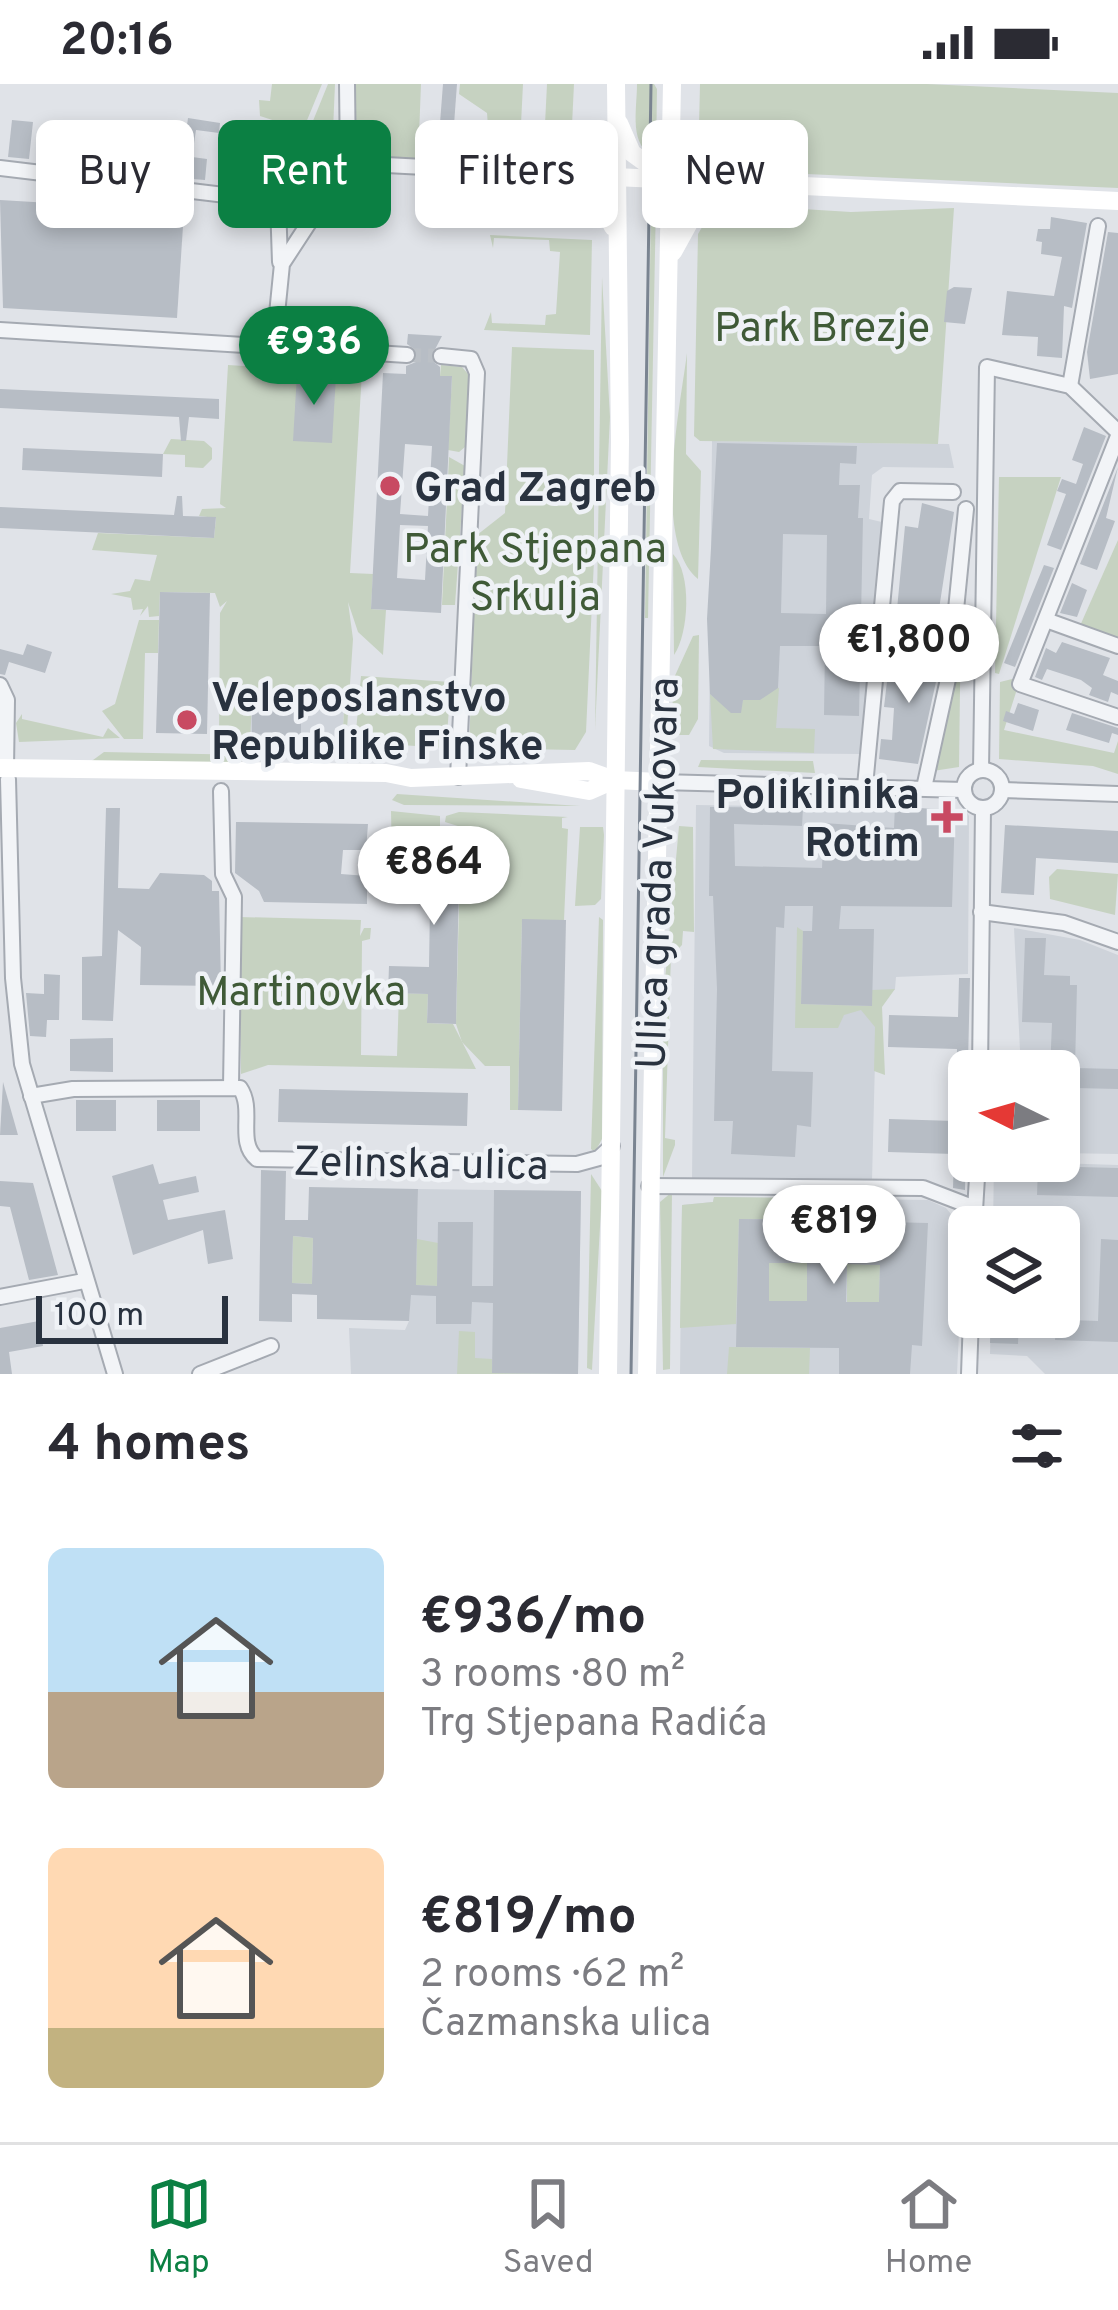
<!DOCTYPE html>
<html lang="en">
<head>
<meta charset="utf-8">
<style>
	:root { --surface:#fff; --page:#f2f2f3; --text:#2b2b33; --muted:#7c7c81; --line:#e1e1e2; --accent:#0b8043 }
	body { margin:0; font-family:Overpass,sans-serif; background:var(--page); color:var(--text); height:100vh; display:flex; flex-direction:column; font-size:45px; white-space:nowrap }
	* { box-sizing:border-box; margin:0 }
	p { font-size:39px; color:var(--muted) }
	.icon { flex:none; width:66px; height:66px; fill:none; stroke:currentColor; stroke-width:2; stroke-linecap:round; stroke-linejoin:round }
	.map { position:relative; height:1290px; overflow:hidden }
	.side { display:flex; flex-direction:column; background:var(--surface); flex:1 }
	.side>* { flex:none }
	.top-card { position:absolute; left:36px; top:36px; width:1047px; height:108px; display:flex; gap:24px }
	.needle { width:78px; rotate:275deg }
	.tools { position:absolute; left:948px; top:966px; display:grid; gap:24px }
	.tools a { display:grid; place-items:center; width:132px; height:132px; border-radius:18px; background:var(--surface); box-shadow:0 6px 18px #0003; font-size:60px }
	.scale { position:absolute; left:36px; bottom:30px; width:192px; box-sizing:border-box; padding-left:12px; border:6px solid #29323f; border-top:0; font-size:33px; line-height:42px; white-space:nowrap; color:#29323f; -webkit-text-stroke:9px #eff2f6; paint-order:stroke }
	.price { position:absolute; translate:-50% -102px; padding:0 27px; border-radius:42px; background:#fff; color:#222; font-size:39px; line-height:78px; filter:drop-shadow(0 3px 6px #0008) }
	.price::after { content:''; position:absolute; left:50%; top:72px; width:36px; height:27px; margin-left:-18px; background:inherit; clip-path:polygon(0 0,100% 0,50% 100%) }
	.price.selected { background:var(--accent); color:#fff }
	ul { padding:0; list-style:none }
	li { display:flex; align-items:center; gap:36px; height:300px; padding:0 48px }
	li span { display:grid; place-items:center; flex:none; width:336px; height:240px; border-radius:18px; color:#555 }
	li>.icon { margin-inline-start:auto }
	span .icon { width:144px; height:144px; fill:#fffc; stroke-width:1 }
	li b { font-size:51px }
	h2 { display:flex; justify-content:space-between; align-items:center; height:144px; padding:0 48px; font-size:51px }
	.tag { padding:0 42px; border-radius:18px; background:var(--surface); box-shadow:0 6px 18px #0003; font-size:42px; line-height:108px }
	.tag.selected { background:var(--accent); color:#fff }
	.status { display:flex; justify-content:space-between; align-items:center; height:84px; padding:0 60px; background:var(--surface); direction:ltr }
	.status svg { height:33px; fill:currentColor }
	.dock { display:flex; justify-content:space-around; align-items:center; height:168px; border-top:3px solid var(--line); background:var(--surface); font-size:33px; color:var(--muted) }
	.dock a { display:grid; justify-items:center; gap:6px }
	.dock .selected { color:var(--accent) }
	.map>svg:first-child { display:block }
	.built { fill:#ced3da }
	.green { fill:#c6d2c1 }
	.building { fill:#b7bdc5; fill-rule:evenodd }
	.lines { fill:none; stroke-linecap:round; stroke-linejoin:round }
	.street-tunnel { stroke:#bbc0c6; stroke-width:14; stroke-dasharray:14 7; stroke-linecap:butt }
	.street-casing { stroke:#a5aab2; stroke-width:18 }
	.street { stroke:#f2f4f7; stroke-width:14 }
	.secondary { stroke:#fff; stroke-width:18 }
	.tram { stroke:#7a8491; stroke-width:3 }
	.poi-dot { fill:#c84a62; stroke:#eff2f6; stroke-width:4.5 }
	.labels { text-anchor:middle; stroke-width:9; stroke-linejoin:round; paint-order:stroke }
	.park-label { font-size:42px; fill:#3f5a37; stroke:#eff2f6 }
	.poi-label { font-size:42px; font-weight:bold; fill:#29323f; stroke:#eff2f6; text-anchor:start }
	.street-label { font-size:42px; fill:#29323f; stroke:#eff2f6 }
</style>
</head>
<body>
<div class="status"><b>20:16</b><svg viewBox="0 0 49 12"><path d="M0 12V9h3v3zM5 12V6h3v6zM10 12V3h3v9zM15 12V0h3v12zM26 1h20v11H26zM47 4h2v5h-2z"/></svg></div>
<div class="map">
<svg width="1118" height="1290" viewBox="0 0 1118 1290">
	<rect width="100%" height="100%" fill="#e0e3e8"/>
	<!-- built -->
	<g class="built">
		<polygon points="712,357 949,360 954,384 883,383 872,391 869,435 886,439 863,670 724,669 709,662"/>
		<polygon points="251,620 344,627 342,659 250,657"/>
		<polygon points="696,721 965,725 969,732 968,890 896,893 895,905 881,919 876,937 872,1096 692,1096"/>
		<polygon points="1014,844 1080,856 1118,871 1118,1070 1059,1069 1059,987 1021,987"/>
		<polygon points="994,1077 1118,1081 1118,1290 1045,1290 1027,1272 990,1270 991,1233 1059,1233 1059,1143 993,1143"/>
		<polygon points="418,1105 581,1107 578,1290 351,1290 349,1244 405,1246 409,1237 411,1201 416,1201"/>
		<polygon points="714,1113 928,1116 946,1124 964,1146 957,1290 680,1290 682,1121 713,1118"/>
	</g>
	<!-- green -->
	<g class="green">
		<polygon points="272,0 322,0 303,46 260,32 259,16 270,17"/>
		<polygon points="328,0 335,0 332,70 305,103 306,54"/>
		<polygon points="351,0 421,0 418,77 367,74 352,64"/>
		<polygon points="460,0 523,0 520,60 433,55 433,49 455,54 456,47 488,42 487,29 459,10"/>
		<polygon points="547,0 574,0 571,62 544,60"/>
		<path d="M637 0H654L657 5 656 75C628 61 637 28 637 0Z"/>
		<polygon points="700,0 927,0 1118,9 1118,104 698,85"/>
		<polygon points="433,61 591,68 590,81 432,78"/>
		<polygon points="499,100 581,110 591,140 490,136 491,106"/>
		<polygon points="651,117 656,117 648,534 645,534"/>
		<polygon points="737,121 851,128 954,124 938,360 700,357 694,352 698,150 711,128"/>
		<polygon points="490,151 592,156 590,251 484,246 491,228 492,239 545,241 546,231 556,230 560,168 550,167 549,156 494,154 493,164"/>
		<polygon points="602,193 610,333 595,646"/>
		<polygon points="512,263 594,266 594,476 586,648 575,666 469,664 477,451 505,429"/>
		<path d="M687 269 686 370 701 387 698 495C652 457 680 324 687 269Z"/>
		<polygon points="346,277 355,277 362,288 350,489 373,490 371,525 386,526 383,571 358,548 348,518 353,555 346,660 342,662 344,627 326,626 325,621 252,620 250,657 225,656 225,644 219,653 220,529 227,517 220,523 215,509 160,508 159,532 149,533 148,522 140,532 143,525 133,526 131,514 111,510 130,507 135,495 150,497 157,471 92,466 98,449 214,454 216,434 199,432 202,425 226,424 220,420 228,281 343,288"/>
		<polygon points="441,281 462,283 469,291 465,363 459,368 448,366 452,293 440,292"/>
		<polygon points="171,355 204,357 212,364 212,375 203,384 185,383 185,371 163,370"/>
		<polygon points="449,373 465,382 455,521 442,521"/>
		<polygon points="999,393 1061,393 999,590 995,589"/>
		<polygon points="1118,456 1118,556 1079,544"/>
		<path d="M673 470C692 490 689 549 674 571Z"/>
		<polygon points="961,530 959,683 933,687"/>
		<polygon points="139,536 159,536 158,569 145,569 143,655 124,655 102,627 115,620"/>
		<polygon points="699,551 698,635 689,651 672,651 673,596 693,552"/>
		<polygon points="361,592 451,598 446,664 355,658"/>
		<polygon points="1012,595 1018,602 1004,646 1114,669 1118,657 1118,690 1093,682 999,675 1000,598"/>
		<polygon points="772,603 779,604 776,644 815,645 814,669 713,665 710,610 731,628 740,629 743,616"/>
		<polygon points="22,630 22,635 103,653 108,644 120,654 19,658 16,639"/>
		<polygon points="104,668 250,671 249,674 233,681 89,679"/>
		<polygon points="701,676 813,677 815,689 698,683"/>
		<polygon points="397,710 580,722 404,721 392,716"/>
		<polygon points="391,727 440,732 440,746 432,746 431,782 392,780"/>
		<polygon points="459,728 568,733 562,734 562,744 568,745 564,836 522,836 518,1026 510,1026 510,982 485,982 462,958 456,940 461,743 445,738 446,732"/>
		<polygon points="679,742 693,743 694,848 683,847 682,861 671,872 665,1054 675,1056 675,1061 663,1093 663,918"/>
		<polygon points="580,743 603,743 604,751 601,815 595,821 575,822"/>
		<polygon points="1057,785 1118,790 1115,831 1050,815 1049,793"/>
		<polygon points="239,833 361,836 360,852 364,844 371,844 370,855 362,857 361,971 397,972 399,909 428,910 427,939 453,940 476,985 268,981 241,990"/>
		<polygon points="599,833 603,836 602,1055 595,1068 591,1065"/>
		<polygon points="797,843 803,847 801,920 871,922 872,906 895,905 882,923 885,991 874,987 875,943 861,926 844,931 838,944 795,944"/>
		<polygon points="591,1090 602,1107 592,1286 587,1284"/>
		<polygon points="672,1108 670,1285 663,1286 660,1118"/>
		<polygon points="714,1113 810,1114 810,1136 739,1135 736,1240 680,1244 682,1121 713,1118"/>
		<polygon points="293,1152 313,1154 312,1200 292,1199"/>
		<polygon points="417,1155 438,1159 437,1202 416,1201"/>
		<rect x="769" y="1179" width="38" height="38"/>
		<polygon points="847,1180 880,1181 879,1218 847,1218"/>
		<polygon points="459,1247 475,1248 475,1274 492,1275 492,1289 569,1290 457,1290"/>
		<polygon points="729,1263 810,1264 809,1290 727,1290"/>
	</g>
	<!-- building -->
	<g class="building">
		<polygon points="443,0 457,0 453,54 439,52"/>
		<polygon points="188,34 220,39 219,49 196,46 192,73 207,75 205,96 180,94"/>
		<polygon points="12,36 33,38 29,75 8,73"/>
		<polygon points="82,41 114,46 110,86 91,84 92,75 78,70 57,68 58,50 82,52"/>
		<polygon points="0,116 184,127 177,234 3,224"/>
		<polygon points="1051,133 1087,139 1072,224 1064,222 1062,274 1037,272 1038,253 1002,251 1007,207 1054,212 1062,173 1041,170 1042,158 1036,157 1038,145 1050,145"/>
		<polygon points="1108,148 1118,149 1118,290 1090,295 1087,268"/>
		<polygon points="954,203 972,204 965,240 944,238 947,207"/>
		<path d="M408 250 442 252 430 275 440 283V292H452L441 529 371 525 383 289 406 290V282L416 278 417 267 407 260ZM405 360 432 362 428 432 400 430ZM400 441 428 442 425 496 397 494Z"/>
		<polygon points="297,290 336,292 332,359 293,357"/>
		<polygon points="0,305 219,315 219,335 189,333 186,357 181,357 179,333 0,324"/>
		<polygon points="1084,343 1106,352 1061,466 1047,461 1066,410 1057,407 1062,395 1076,400 1083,380 1072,376"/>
		<path d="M717 359 857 362 856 380 840 379 839 401H860L858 434H863L859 632 824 631 825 562H780L778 604 760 616H743L741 629H731L710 610 707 535ZM783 450 827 451 826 530 781 529Z"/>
		<polygon points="23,364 163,370 162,393 22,386"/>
		<polygon points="1118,383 1106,434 1115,437 1097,486 1080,480"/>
		<polygon points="177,412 182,412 183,432 216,433 214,454 0,444 0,423 174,431"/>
		<polygon points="922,419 954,428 935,551 895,546 905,442 918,444"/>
		<polygon points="1044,481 1054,484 1015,583 1004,579"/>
		<polygon points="1072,499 1087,506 1077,533 1060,529"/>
		<polygon points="160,508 210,509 207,650 156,649"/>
		<polygon points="1062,558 1110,574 1103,591 1118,597 1118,611 1111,608 1108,618 1089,611 1092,604 1081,596 1047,585 1042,596 1035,593 1046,564 1056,569"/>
		<polygon points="27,560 52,568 45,589 9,578 5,591 0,590 0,565 23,571"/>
		<polygon points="935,560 941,561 939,584 918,680 879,675 881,655 892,656 894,624 884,623 890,572 933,578"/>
		<polygon points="1018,619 1039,626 1033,647 1003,637 1006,627 1014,630"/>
		<polygon points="252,625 301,626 301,653 252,650"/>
		<polygon points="1072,629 1118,644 1118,651 1112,649 1109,659 1066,646"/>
		<polygon points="895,722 955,727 952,823 841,822 839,845 874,845 872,922 801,920 803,847 812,847 813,822 785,822 784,844 776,843 772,987 813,988 811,1043 797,1041 795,1073 731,1070 733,1037 714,1037 717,905 713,812 709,812 710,723 803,724 802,742 734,740 735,782 822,784 824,739 894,744"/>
		<polygon points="106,724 120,724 118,804 149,805 160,789 204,791 212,797 212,807 219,807 221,902 140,901 141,863 118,846 113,937 82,936 82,873 102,872"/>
		<polygon points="236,738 368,740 366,766 343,766 341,790 367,792 367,820 264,818 259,807 235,789"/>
		<polygon points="1005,741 1118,747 1118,779 1036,774 1034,811 1001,809"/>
		<polygon points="432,746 460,746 456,940 427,939 428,910 388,909 389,882 429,883 430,820 398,818 399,781 431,782"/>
		<polygon points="522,835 566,836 562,1027 518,1026"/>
		<polygon points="1025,854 1046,854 1044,891 1070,892 1070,901 1077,901 1075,984 1118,985 1118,1005 1075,1004 1074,1038 1059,1037 1059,987 1050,987 1052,939 1022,938"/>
		<polygon points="44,890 60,891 59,936 47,936 46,953 30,952 26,909 44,910"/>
		<polygon points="959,894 970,894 965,1106 953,1104 954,1070 888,1068 889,1035 955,1037 957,965 888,963 889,931 958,933"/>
		<polygon points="113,954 113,988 70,987 70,955"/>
		<polygon points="3,998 18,1051 0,1051"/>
		<polygon points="279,1005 468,1009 467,1042 278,1038"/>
		<rect x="76" y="1016" width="40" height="31"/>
		<rect x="157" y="1016" width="43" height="31"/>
		<polygon points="153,1080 159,1100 196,1092 199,1108 163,1116 168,1136 225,1126 233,1175 208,1180 203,1146 133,1171 112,1092"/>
		<polygon points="1038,1082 1118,1084 1118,1113 1037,1111"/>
		<path d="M261 1086 286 1087 285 1136H308L309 1103 418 1105 416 1201 437 1202 438 1138H473L472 1202H493L494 1106 581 1107 578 1290 492 1289 493 1219 472 1218 471 1240H436V1212L411 1211 409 1237 317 1235V1211L292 1210V1238L259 1237ZM293 1152 313 1154 312 1200 292 1199Z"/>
		<polygon points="0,1097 33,1099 58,1191 29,1196 10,1123 0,1122"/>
		<path d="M810 1114 842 1115V1137L928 1139 922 1262 912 1261 910 1290H839V1264L736 1263 739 1135 810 1136ZM769 1179H807V1217H769ZM847 1180 880 1181 879 1218H846Z"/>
		<polygon points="1059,1153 1073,1153 1070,1236 1098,1237 1101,1155 1118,1156 1118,1258 1055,1256 1056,1245 1043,1245 1044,1233 1059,1233"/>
		<polygon points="991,1233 1019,1233 1018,1260 990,1259"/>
		<polygon points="39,1237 43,1262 9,1268 12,1290 0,1290 0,1244"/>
	</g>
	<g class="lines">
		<!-- street-tunnel -->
		<polyline class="street-tunnel" points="407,271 441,272"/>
		<!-- street casing -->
		<g class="street-casing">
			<g id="street">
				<polyline points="348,79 615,93"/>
				<polyline points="0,84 300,120 330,110"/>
				<polyline points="278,118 280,178"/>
				<polyline points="0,246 407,271"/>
				<polyline points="274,260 282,180 348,79 347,0"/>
				<polyline points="441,272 471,275 477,289 458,693"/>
				<polyline points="1070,302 1098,142"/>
				<polyline points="1118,352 1020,600 1118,633"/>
				<polyline points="1046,536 1118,562"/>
				<polyline points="0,601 7,616 6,684"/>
				<polyline points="981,686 987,283 1070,302 1118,348"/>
				<circle cx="983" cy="705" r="19"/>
				<polyline points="8,695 13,894 22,980 115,1290"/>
				<polyline points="660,698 964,706"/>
				<polyline points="865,702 892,417 900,407 953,408"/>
				<polyline points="924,704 950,586 966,425"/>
				<polyline points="1002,706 1118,710"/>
				<polyline points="221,707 223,790 234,813 231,1002"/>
				<polyline points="981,828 1064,839 1118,858"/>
				<polyline points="980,987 983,724"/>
				<path d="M31 1012 73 1005 240 1004C255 1026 236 1058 257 1075L577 1080 599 1074 612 1062"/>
				<polyline points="649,1102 923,1104 975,1124"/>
				<polyline points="974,1143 978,1077"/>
				<polyline points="0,1213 84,1197"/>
				<polyline points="200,1290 271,1262"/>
				<polyline points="969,1290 971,1233"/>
			</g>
		</g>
		<!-- street -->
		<use href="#street" class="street"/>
		<!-- secondary -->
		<g class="secondary">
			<polyline points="619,39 632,69 665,93"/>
			<polyline points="564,91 602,121 613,143"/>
			<polyline points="615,93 1118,117"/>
			<polyline points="673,168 700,119 737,101"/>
			<polyline points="0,684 386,689 411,694 589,687 614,696 660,698"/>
			<polyline points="521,695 589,707 614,696"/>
			<polyline points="608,1290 620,357 616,0"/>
			<polyline points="647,1290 672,0"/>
		</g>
		<!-- tram -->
		<polyline class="tram" points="631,1290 651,0"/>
	</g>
	<!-- markers -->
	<g class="poi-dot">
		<circle cx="390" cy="402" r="12"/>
		<circle cx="187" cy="636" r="12"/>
		<path d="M941 715h12v12h12v12h-12v12h-12v-12h-12v-12h12z"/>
	</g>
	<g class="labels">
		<!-- park labels -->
		<g class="park-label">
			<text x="822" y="257">Park Brezje</text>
			<text x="535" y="478">Park Stjepana<tspan x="535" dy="48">Srkulja</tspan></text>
			<text x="301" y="921">Martinovka</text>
		</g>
		<!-- poi labels -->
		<g class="poi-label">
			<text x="414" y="417">Grad Zagreb</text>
			<text x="211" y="627">Veleposlanstvo<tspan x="211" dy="48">Republike Finske</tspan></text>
			<text x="920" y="724" text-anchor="end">Poliklinika<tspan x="920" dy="48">Rotim</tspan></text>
		</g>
		<!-- street labels -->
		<g class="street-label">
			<text transform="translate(656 789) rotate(-88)" y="15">Ulica grada Vukovara</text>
			<text transform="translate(421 1078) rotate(1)" y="15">Zelinska ulica</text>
		</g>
	</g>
</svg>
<div class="tools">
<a><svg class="needle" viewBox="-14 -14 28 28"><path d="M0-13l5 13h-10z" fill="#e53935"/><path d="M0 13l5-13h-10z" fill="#7c7c81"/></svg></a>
<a><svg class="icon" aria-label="layers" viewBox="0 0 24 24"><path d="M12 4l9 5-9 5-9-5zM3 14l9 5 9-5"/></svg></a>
</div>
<div class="scale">100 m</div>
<b class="price selected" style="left:314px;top:324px">€936</b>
<b class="price" style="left:909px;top:622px">€1,800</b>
<b class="price" style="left:434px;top:844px">€864</b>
<b class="price" style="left:834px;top:1203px">€819</b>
<div class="top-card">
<a class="tag">Buy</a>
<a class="tag selected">Rent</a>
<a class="tag">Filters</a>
<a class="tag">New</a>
</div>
</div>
<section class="side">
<h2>4 homes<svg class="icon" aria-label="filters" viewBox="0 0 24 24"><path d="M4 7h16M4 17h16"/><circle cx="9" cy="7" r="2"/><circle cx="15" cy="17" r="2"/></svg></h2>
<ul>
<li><span style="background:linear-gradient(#bfe0f5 60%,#b9a48a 0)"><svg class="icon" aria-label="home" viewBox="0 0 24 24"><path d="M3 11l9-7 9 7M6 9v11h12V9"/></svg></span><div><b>€936/mo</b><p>3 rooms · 80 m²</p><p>Trg Stjepana Radića</p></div></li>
<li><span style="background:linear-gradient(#ffd9b3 75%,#c2b280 0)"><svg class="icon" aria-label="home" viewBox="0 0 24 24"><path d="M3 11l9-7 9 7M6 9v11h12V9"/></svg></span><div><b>€819/mo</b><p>2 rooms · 62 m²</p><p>Čazmanska ulica</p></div></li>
</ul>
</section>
<nav class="dock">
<a class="selected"><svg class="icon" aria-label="map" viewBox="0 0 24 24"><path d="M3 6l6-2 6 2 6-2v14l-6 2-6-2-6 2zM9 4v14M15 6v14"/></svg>Map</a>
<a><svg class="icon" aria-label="saved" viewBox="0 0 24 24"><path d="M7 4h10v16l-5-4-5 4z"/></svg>Saved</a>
<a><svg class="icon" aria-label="home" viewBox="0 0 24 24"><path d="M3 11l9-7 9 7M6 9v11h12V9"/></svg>Home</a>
</nav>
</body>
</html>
